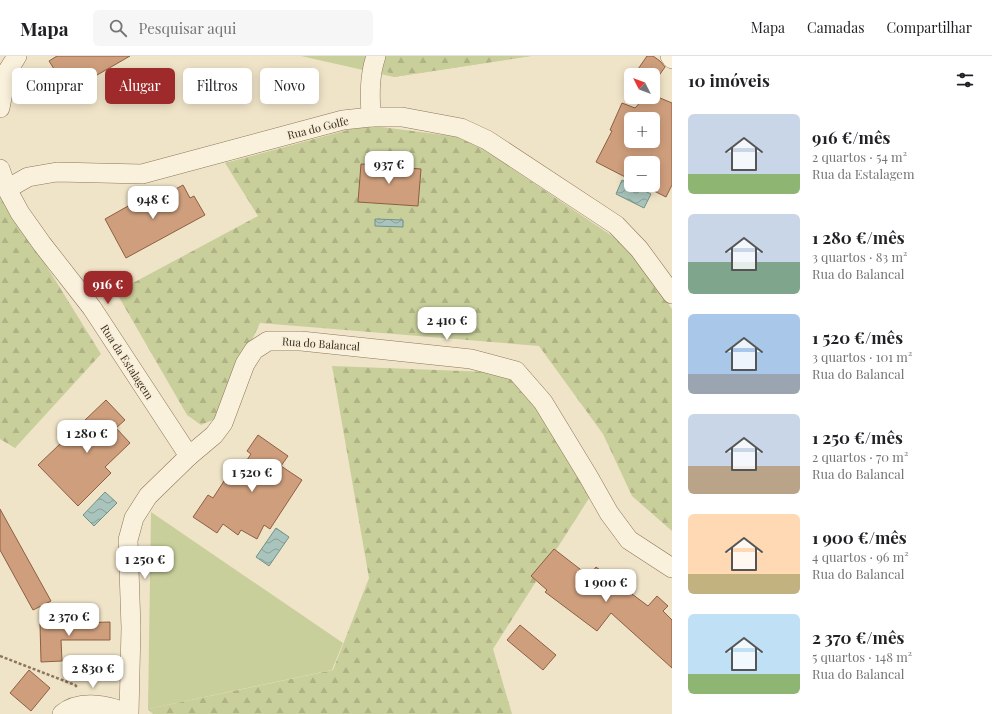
<!DOCTYPE html>
<html lang="pt">
<head>
<meta charset="utf-8">
<style>
	:root { --surface:#fff; --page:#f6f6f6; --text:#202124; --muted:#757577; --line:#e0e0e0; --accent:#9e2a2b }
	body { margin:0; font-family:"Playfair Display",serif; background:var(--page); color:var(--text); height:100vh; display:flex; flex-direction:column; font-size:15px; white-space:nowrap }
	* { box-sizing:border-box; margin:0 }
	p { font-size:13px; color:var(--muted) }
	.icon { flex:none; width:22px; height:22px; fill:none; stroke:currentColor; stroke-width:2; stroke-linecap:round; stroke-linejoin:round }
	.map { position:relative; flex:1; overflow:hidden }
	.details { display:flex; flex-direction:column; background:var(--surface); width:320px }
	.details>* { flex:none }
	.guide { position:absolute; left:12px; top:12px; width:380px; height:36px; display:flex; gap:8px }
	.needle { width:26px; rotate:312deg }
	.tools { position:absolute; left:624px; top:12px; display:grid; gap:8px }
	.tools a { display:grid; place-items:center; width:36px; height:36px; border-radius:6px; background:var(--surface); box-shadow:0 2px 10px #0003; font-size:20px }
	.price { position:absolute; translate:-50% -34px; padding:0 9px; border-radius:8px; background:#fff; color:#222; font-size:13px; line-height:26px; filter:drop-shadow(0 1px 2px #0008) }
	.price::after { content:''; position:absolute; left:50%; top:24px; width:12px; height:9px; margin-left:-6px; background:inherit; clip-path:polygon(0 0,100% 0,50% 100%) }
	.price.selected { background:var(--accent); color:#fff }
	ul { padding:0; list-style:none }
	li { display:flex; align-items:center; gap:12px; height:100px; padding:0 16px }
	li span { display:grid; place-items:center; flex:none; width:112px; height:80px; border-radius:6px; color:#555 }
	li>.icon { margin-inline-start:auto }
	span .icon { width:48px; height:48px; fill:#fffc; stroke-width:1 }
	li b { font-size:17px }
	h2 { display:flex; justify-content:space-between; align-items:center; height:48px; padding:0 16px; font-size:17px }
	.tag { padding:0 14px; border-radius:6px; background:var(--surface); box-shadow:0 2px 10px #0003; font-size:14px; line-height:36px }
	.tag.selected { background:var(--accent); color:#fff }
	header { display:flex; align-items:center; gap:24px; box-sizing:border-box; height:56px; padding:0 20px; background:var(--surface); border-bottom:1px solid var(--line) }
	header strong { font-size:19px }
	nav { display:flex; gap:22px; margin-inline-start:auto; font-size:14px }
	.search { width:280px; height:36px; background:var(--page); display:flex; align-items:center; gap:10px; box-sizing:border-box; padding:0 14px; border-radius:6px; color:var(--muted); font-size:15px }
	main { display:flex; flex:1; min-height:0 }
	.map>svg:first-child { display:block }
	.green { fill:#c9cf9b }
	.forest { fill:url(#forest-firs) }
	.water { fill:url(#water-waves); stroke:#6f938a }
	.building { fill:#cf9f7d; stroke:#8d5f41; fill-rule:evenodd }
	.lines { fill:none; stroke-linecap:round; stroke-linejoin:round }
	.minor-casing { stroke:#8d765c; stroke-width:20 }
	.path { stroke:#8d765c; stroke-width:2.5; stroke-dasharray:3 2; stroke-linecap:butt }
	.minor { stroke:#faf1dc; stroke-width:19 }
	.tree { fill:#96986f }
	.labels { text-anchor:middle; stroke-width:3; stroke-linejoin:round; paint-order:stroke }
	.street-label { font-size:11px; fill:#3d2e20; stroke:#f7eed8 }
</style>
</head>
<body>
<header>
<strong>Mapa</strong>
<div class="search"><svg class="icon" aria-label="search" viewBox="0 0 24 24"><circle cx="10" cy="10" r="6"/><path d="M15 15l6 6"/></svg>Pesquisar aqui</div>
<nav><a>Mapa</a><a>Camadas</a><a>Compartilhar</a></nav>
</header>
<main>
<div class="map">
<svg width="672" height="658" viewBox="0 0 672 658">
	<defs>
		<pattern id="forest-firs" width="22" height="20" patternUnits="userSpaceOnUse"><rect width="22" height="20" fill="#c9cf9b"/><path d="M5 1l3.5 6h-7zM16 11l3.5 6h-7z" fill="#aeb285"/></pattern>
		<pattern id="water-waves" width="16" height="10" patternUnits="userSpaceOnUse"><rect width="16" height="10" fill="#a9c4bc"/><path d="M0 5q4-4 8 0t8 0" fill="none" stroke="#8ba098"/></pattern>
	</defs>
	<rect width="100%" height="100%" fill="#f0e4c8"/>
	<!-- green -->
	<g class="green">
		<polygon points="301,0 531,0 394,21"/>
		<polygon points="151,456 343,587 332,614 148,653"/>
	</g>
	<!-- forest -->
	<g class="forest">
		<polygon points="368,0 531,0 394,21"/>
		<polygon points="366,69 467,82 630,192 672,253 672,475 632,440 603,378 539,290 260,267 215,363 201,369 187,359 116,236 258,160 225,107"/>
		<polygon points="0,135 101,298 15,392 0,383"/>
		<polygon points="332,310 517,317 593,436 493,593 512,658 153,658 148,653 333,614 369,522"/>
	</g>
	<!-- water -->
	<g class="water">
		<polygon points="622,124 651,138 644,152 616,138"/>
		<polygon points="375,163 403,164 403,171 375,170"/>
		<polygon points="105,436 117,447 94,470 83,459"/>
		<polygon points="276,472 289,481 269,510 256,501"/>
	</g>
	<!-- building -->
	<g class="building">
		<polygon points="57,0 130,0 59,41 50,26 59,21 49,5"/>
		<polygon points="647,0 653,0 660,5 665,11 653,28 653,19 640,19 636,16"/>
		<path d="M653 39 672 47V129L666 141 642 129H653V107H631V124L596 106 612 75 610 74 622 47 635 52 645 41H653ZM631 63H653V85H631Z"/>
		<polygon points="361,108 421,113 418,150 358,146"/>
		<polygon points="183,129 190,142 194,140 205,159 126,202 105,163 146,140 150,147"/>
		<polygon points="106,344 125,364 116,372 130,387 105,411 111,417 78,450 38,409"/>
		<polygon points="258,379 288,400 281,410 302,424 270,473 264,469 257,483 241,474 238,479 223,468 217,477 193,461 208,439 213,442 226,422 232,426 251,398 247,395"/>
		<polygon points="0,453 51,545 33,554 0,494"/>
		<polygon points="554,493 589,520 596,511 648,550 657,540 668,550 663,555 672,564 672,612 611,557 597,575 545,536 547,534 531,520"/>
		<polygon points="110,566 110,584 61,584 62,605 41,606 40,568"/>
		<polygon points="520,569 556,599 543,614 507,584"/>
		<polygon points="29,614 50,632 31,655 10,637"/>
	</g>
	<g class="lines">
		<!-- minor casing -->
		<g class="minor-casing">
			<g id="minor">
				<polyline points="670,0 672,3"/>
				<polyline points="0,52 7,16 17,0"/>
				<path d="M371 61C370 40 369 20 376 0"/>
				<polyline points="0,113 7,133 20,157 42,188 92,252 189,400"/>
				<polyline points="7,133 28,121 57,116 142,118 343,64 371,61 402,61 461,72 487,84 616,169 639,193 672,238"/>
				<path d="M62 658C80 643 109 649 128 658"/>
				<polyline points="129,658 131,572 128,484 134,462 148,440 189,400 214,379 223,367 245,308 254,294 268,285 301,285 471,303 516,315 543,346 588,420 609,457 629,484 672,512"/>
			</g>
		</g>
		<!-- path -->
		<polyline class="path" points="0,600 75,629 77,631"/>
		<!-- minor -->
		<use href="#minor" class="minor"/>
	</g>
	<!-- trees -->
	<circle class="tree" cx="281" cy="21" r="6"/>
	<g class="labels">
		<!-- street labels -->
		<g class="street-label">
			<text transform="translate(318 72) rotate(-14)" y="4">Rua do Golfe</text>
			<text transform="translate(321 288) rotate(4)" y="4">Rua do Balancal</text>
			<text transform="translate(127 306) rotate(57)" y="4">Rua da Estalagem</text>
		</g>
	</g>
</svg>
<div class="tools">
<a><svg class="needle" viewBox="-14 -14 28 28"><path d="M0-13l5 13h-10z" fill="#e53935"/><path d="M0 13l5-13h-10z" fill="#757577"/></svg></a>
<a>+</a>
<a>−</a>
</div>
<b class="price" style="left:389px;top:129px">937 €</b>
<b class="price" style="left:153px;top:164px">948 €</b>
<b class="price selected" style="left:108px;top:249px">916 €</b>
<b class="price" style="left:447px;top:285px">2 410 €</b>
<b class="price" style="left:87px;top:398px">1 280 €</b>
<b class="price" style="left:252px;top:437px">1 520 €</b>
<b class="price" style="left:145px;top:524px">1 250 €</b>
<b class="price" style="left:606px;top:547px">1 900 €</b>
<b class="price" style="left:69px;top:581px">2 370 €</b>
<b class="price" style="left:93px;top:633px">2 830 €</b>
<div class="guide">
<a class="tag">Comprar</a>
<a class="tag selected">Alugar</a>
<a class="tag">Filtros</a>
<a class="tag">Novo</a>
</div>
</div>
<section class="details">
<h2>10 imóveis<svg class="icon" aria-label="filters" viewBox="0 0 24 24"><path d="M4 7h16M4 17h16"/><circle cx="9" cy="7" r="2"/><circle cx="15" cy="17" r="2"/></svg></h2>
<ul>
<li><span style="background:linear-gradient(#c9d6e8 75%,#8fb573 0)"><svg class="icon" aria-label="home" viewBox="0 0 24 24"><path d="M3 11l9-7 9 7M6 9v11h12V9"/></svg></span><div><b>916 €/mês</b><p>2 quartos · 54 m²</p><p>Rua da Estalagem</p></div></li>
<li><span style="background:linear-gradient(#c9d6e8 60%,#7fa58c 0)"><svg class="icon" aria-label="home" viewBox="0 0 24 24"><path d="M3 11l9-7 9 7M6 9v11h12V9"/></svg></span><div><b>1 280 €/mês</b><p>3 quartos · 83 m²</p><p>Rua do Balancal</p></div></li>
<li><span style="background:linear-gradient(#a9c7e8 75%,#9aa5b1 0)"><svg class="icon" aria-label="home" viewBox="0 0 24 24"><path d="M3 11l9-7 9 7M6 9v11h12V9"/></svg></span><div><b>1 520 €/mês</b><p>3 quartos · 101 m²</p><p>Rua do Balancal</p></div></li>
<li><span style="background:linear-gradient(#c9d6e8 65%,#b9a48a 0)"><svg class="icon" aria-label="home" viewBox="0 0 24 24"><path d="M3 11l9-7 9 7M6 9v11h12V9"/></svg></span><div><b>1 250 €/mês</b><p>2 quartos · 70 m²</p><p>Rua do Balancal</p></div></li>
<li><span style="background:linear-gradient(#ffd9b3 75%,#c2b280 0)"><svg class="icon" aria-label="home" viewBox="0 0 24 24"><path d="M3 11l9-7 9 7M6 9v11h12V9"/></svg></span><div><b>1 900 €/mês</b><p>4 quartos · 96 m²</p><p>Rua do Balancal</p></div></li>
<li><span style="background:linear-gradient(#bfe0f5 75%,#8fb573 0)"><svg class="icon" aria-label="home" viewBox="0 0 24 24"><path d="M3 11l9-7 9 7M6 9v11h12V9"/></svg></span><div><b>2 370 €/mês</b><p>5 quartos · 148 m²</p><p>Rua do Balancal</p></div></li>
</ul>
</section>
</main>
</body>
</html>
